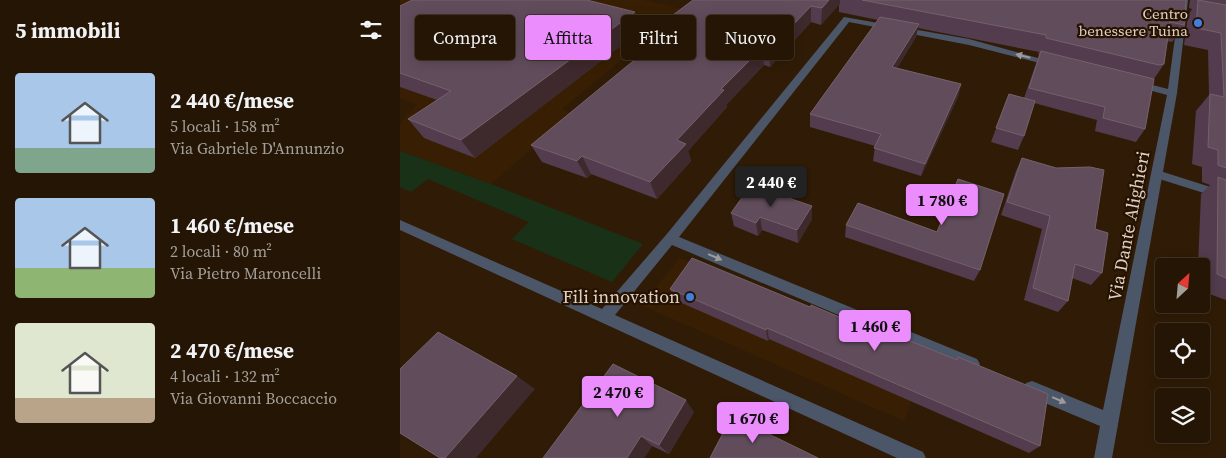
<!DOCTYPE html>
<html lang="it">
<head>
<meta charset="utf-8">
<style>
	:root { --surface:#241504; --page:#2c1e0e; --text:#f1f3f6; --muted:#a39f9a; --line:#413426; --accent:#eb8dfc }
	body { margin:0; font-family:"Source Serif 4",serif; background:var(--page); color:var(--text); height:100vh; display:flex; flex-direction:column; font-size:19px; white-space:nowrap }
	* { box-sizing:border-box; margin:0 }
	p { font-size:16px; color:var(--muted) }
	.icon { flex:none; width:28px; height:28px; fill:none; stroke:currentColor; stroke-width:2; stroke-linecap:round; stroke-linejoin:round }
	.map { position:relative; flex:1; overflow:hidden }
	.sheet { display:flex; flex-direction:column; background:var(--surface); width:400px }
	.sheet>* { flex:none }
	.hud { position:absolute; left:15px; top:15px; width:475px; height:45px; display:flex; gap:10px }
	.needle { width:32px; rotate:26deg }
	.controls { position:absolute; left:755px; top:258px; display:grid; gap:10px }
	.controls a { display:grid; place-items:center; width:55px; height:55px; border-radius:5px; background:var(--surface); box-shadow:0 2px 12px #0003,0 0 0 1px var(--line); font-size:25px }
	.price { position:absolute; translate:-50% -42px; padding:0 11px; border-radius:5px; background:var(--accent); color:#111; font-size:16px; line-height:32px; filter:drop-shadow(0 1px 2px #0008) }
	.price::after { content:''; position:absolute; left:50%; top:30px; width:15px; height:11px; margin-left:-8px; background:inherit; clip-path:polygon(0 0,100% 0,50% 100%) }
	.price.active { background:#222; color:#fff }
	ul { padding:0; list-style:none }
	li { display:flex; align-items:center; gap:15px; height:125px; padding:0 15px }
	li span { display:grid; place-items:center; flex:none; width:140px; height:100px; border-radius:5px; color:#555 }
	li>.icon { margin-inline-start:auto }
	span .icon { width:60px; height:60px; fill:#fffc; stroke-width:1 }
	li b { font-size:21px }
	h2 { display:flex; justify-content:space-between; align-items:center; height:60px; padding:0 15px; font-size:21px }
	.chip { padding:0 18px; border-radius:5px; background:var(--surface); box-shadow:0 2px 12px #0003,0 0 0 1px var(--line); font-size:18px; line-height:45px }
	.chip.active { background:var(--accent); color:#111 }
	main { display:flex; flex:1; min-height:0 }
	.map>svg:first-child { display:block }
	.built { fill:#381f03 }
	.green { fill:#193217 }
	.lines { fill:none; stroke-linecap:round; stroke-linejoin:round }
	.service { fill:#4c5669; fill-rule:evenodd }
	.minor { fill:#4c5669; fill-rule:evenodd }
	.wall { fill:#523c4e }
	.shaded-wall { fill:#3e292c }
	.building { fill:#614c5b; stroke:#75616b }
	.oneway { fill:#9d9a9b }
	.shop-dot { fill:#3f7fe0; stroke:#251200; stroke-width:2 }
	.labels { text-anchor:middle; stroke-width:4.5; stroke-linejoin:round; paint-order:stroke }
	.far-poi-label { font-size:15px; fill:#dfd1c4; stroke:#251200; text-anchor:end }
	.street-label { font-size:18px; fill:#dfd1c4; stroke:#251200 }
	.poi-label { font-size:18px; fill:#dfd1c4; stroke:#251200; text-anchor:end }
</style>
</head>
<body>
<main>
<section class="sheet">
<h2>5 immobili<svg class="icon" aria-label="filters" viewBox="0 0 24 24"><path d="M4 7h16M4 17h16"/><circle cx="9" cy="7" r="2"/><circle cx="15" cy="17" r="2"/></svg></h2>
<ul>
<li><span style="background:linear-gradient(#a9c7e8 75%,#7fa58c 0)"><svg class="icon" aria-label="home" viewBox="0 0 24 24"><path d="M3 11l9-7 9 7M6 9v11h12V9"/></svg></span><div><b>2 440 €/mese</b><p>5 locali · 158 m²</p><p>Via Gabriele D'Annunzio</p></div></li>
<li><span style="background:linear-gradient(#a9c7e8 70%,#8fb573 0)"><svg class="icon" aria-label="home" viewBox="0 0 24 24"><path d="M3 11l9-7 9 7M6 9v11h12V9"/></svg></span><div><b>1 460 €/mese</b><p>2 locali · 80 m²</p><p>Via Pietro Maroncelli</p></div></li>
<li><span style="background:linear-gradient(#dfe7d0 75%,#b9a48a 0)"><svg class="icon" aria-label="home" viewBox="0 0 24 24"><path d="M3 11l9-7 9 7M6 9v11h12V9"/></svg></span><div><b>2 470 €/mese</b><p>4 locali · 132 m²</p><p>Via Giovanni Boccaccio</p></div></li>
</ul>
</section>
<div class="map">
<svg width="826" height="458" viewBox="0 0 826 458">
	<rect width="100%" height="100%" fill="#301c06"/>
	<!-- built -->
	<g class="built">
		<polygon points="0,0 243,0 283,9 162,109 172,114 91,184 0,151 0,124 17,104 0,98"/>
		<polygon points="280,258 526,357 504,421 241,305"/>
	</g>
	<!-- green -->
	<polygon class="green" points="0,151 91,184 243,244 212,282 112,239 129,222 28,179 11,192 0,187"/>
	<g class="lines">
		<!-- service -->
		<polygon class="service" points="757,170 826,192 826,200 753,177 751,174 753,171"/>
		<!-- minor -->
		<g class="minor">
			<polygon points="780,0 788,0 777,93 712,458 694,458 700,426 626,395 624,389 626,383 632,381 703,410 767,95 734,86 732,84 737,81 768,89"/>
			<polygon points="444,17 569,39 656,63 652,66 569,45 449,22 279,237 577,359 580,364 577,369 572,371 567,369 272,245 215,315 523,452 526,458 497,458 0,230 0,220 202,309 266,235"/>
		</g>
	</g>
	<!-- wall -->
	<g class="wall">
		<polygon points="293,0 786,0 784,25 772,42 767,41 764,64 754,79 745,129 736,142 695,131 697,120 634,103 624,136 618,150 591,142 609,94 624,98 639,55 638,54 639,52 518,28 516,37 497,68 561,84 558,97 521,176 473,161 475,146 410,127 410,114 478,20 439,12 439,4 421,25 411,22 370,67 364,65 327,104 327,107 288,151 291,161 257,199 191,174 187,178 142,162 131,145 257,42 253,30"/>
		<polygon points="790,0 826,0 826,300 801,291 801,266 798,266 801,194 810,185 802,182 802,167 792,164 796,111 809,95 808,50 784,45 788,16 792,9 789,8"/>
		<polygon points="0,6 241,30 75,158 24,138 8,119 37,100 0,87"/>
		<polygon points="622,158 695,229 702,273 691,285 672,278 668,301 658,312 624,300 642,229 601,215 616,171"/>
		<polygon points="412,206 412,219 398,243 362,230 358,236 334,226 331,213"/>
		<polygon points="446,225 580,270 574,281 445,237"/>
		<polygon points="270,289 410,307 556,360 558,357 640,446 629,453 369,339 368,341 275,300"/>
		<polygon points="213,364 294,412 269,454 252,446 244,458"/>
	</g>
	<!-- shaded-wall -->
	<g class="shaded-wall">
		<polygon points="429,0 440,0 440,4 421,25 422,8"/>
		<polygon points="411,6 411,22 370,67 369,50"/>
		<polygon points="235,12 241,30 75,158 61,140"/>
		<polygon points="519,24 516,37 490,80 492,67"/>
		<polygon points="362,48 364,65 327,104 327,107 288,151 291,161 257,199 250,182 277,140 321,89"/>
		<polygon points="561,84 558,97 521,176 525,164"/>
		<polygon points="182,156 191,174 187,178 177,161"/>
		<polygon points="412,206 412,219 398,243 397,230"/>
		<polygon points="360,217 362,230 358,236 356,223"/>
		<polygon points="367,328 369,339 368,341 366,330"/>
		<polygon points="117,376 135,389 76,458 45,458"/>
		<polygon points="286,400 294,412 269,454 259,445"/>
		<polygon points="241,436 252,446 244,458 227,458"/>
	</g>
	<!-- building -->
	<g class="building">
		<polygon points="12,0 187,0 235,12 61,140 8,119 51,91 0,73 0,6"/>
		<polygon points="293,0 429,0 422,8 411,6 369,50 362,48 321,89 324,90 277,140 286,144 250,182 182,156 177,161 131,145 260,39 253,30"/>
		<polygon points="462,0 786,0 784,25 770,22 764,64 759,65 646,38 646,35"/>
		<polygon points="798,0 826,5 826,168 818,165 818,150 808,147 810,94 824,97 821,33 796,28"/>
		<polygon points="480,17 519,24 492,67 561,84 525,164 474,148 481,134 410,114"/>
		<polygon points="641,51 754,79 745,129 703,118 705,107 629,88"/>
		<polygon points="609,94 635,101 624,136 596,128"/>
		<polygon points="622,158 656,168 690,167 704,170 695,229 708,233 702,273 675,264 668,301 633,288 650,216 607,202"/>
		<polygon points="818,177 826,180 826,278 817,274"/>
		<polygon points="558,179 604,194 580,270 446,225 458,203 537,232"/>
		<polygon points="351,185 412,206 397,230 360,217 356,223 331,213"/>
		<polygon points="292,258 410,307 411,305 449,321 451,317 557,360 558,357 648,394 640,446 367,328 366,330 270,289"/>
		<polygon points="38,332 117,376 45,458 40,458 0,433 0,369"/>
		<polygon points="213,364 286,400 259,445 241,436 227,458 143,458"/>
		<polygon points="332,416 418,458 310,458"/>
	</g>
	<!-- one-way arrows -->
	<defs><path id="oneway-solid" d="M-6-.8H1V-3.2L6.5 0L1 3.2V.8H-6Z" transform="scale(1.25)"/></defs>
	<g class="oneway">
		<use href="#oneway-solid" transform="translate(623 56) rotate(-166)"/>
		<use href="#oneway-solid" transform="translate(315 257) rotate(23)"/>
		<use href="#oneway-solid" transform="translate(659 400) rotate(23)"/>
	</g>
	<!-- markers -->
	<g class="shop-dot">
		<circle cx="798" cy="23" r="5"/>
		<circle cx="290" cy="297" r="5"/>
	</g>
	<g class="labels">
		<!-- far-poi labels -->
		<g class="far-poi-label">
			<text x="788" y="19">Centro<tspan x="788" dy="17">benessere Tuina</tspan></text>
		</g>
		<!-- street labels -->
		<g class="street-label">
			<text transform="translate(729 226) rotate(-79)" y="6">Via Dante Alighieri</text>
		</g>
		<!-- poi labels -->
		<g class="poi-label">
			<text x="280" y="303">Fili innovation</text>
		</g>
	</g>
</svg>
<div class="controls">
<a><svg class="needle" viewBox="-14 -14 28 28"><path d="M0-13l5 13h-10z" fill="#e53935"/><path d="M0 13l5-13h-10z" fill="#a39f9a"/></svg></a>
<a><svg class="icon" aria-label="locate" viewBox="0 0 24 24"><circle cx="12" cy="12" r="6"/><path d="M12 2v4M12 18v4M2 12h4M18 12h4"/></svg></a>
<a><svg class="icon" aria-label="layers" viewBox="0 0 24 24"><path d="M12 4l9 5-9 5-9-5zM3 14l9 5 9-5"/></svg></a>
</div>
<b class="price active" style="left:371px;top:208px">2 440 €</b>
<b class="price" style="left:542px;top:226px">1 780 €</b>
<b class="price" style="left:475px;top:352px">1 460 €</b>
<b class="price" style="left:218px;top:418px">2 470 €</b>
<b class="price" style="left:353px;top:444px">1 670 €</b>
<div class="hud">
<a class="chip">Compra</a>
<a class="chip active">Affitta</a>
<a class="chip">Filtri</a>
<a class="chip">Nuovo</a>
</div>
</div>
</main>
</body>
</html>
